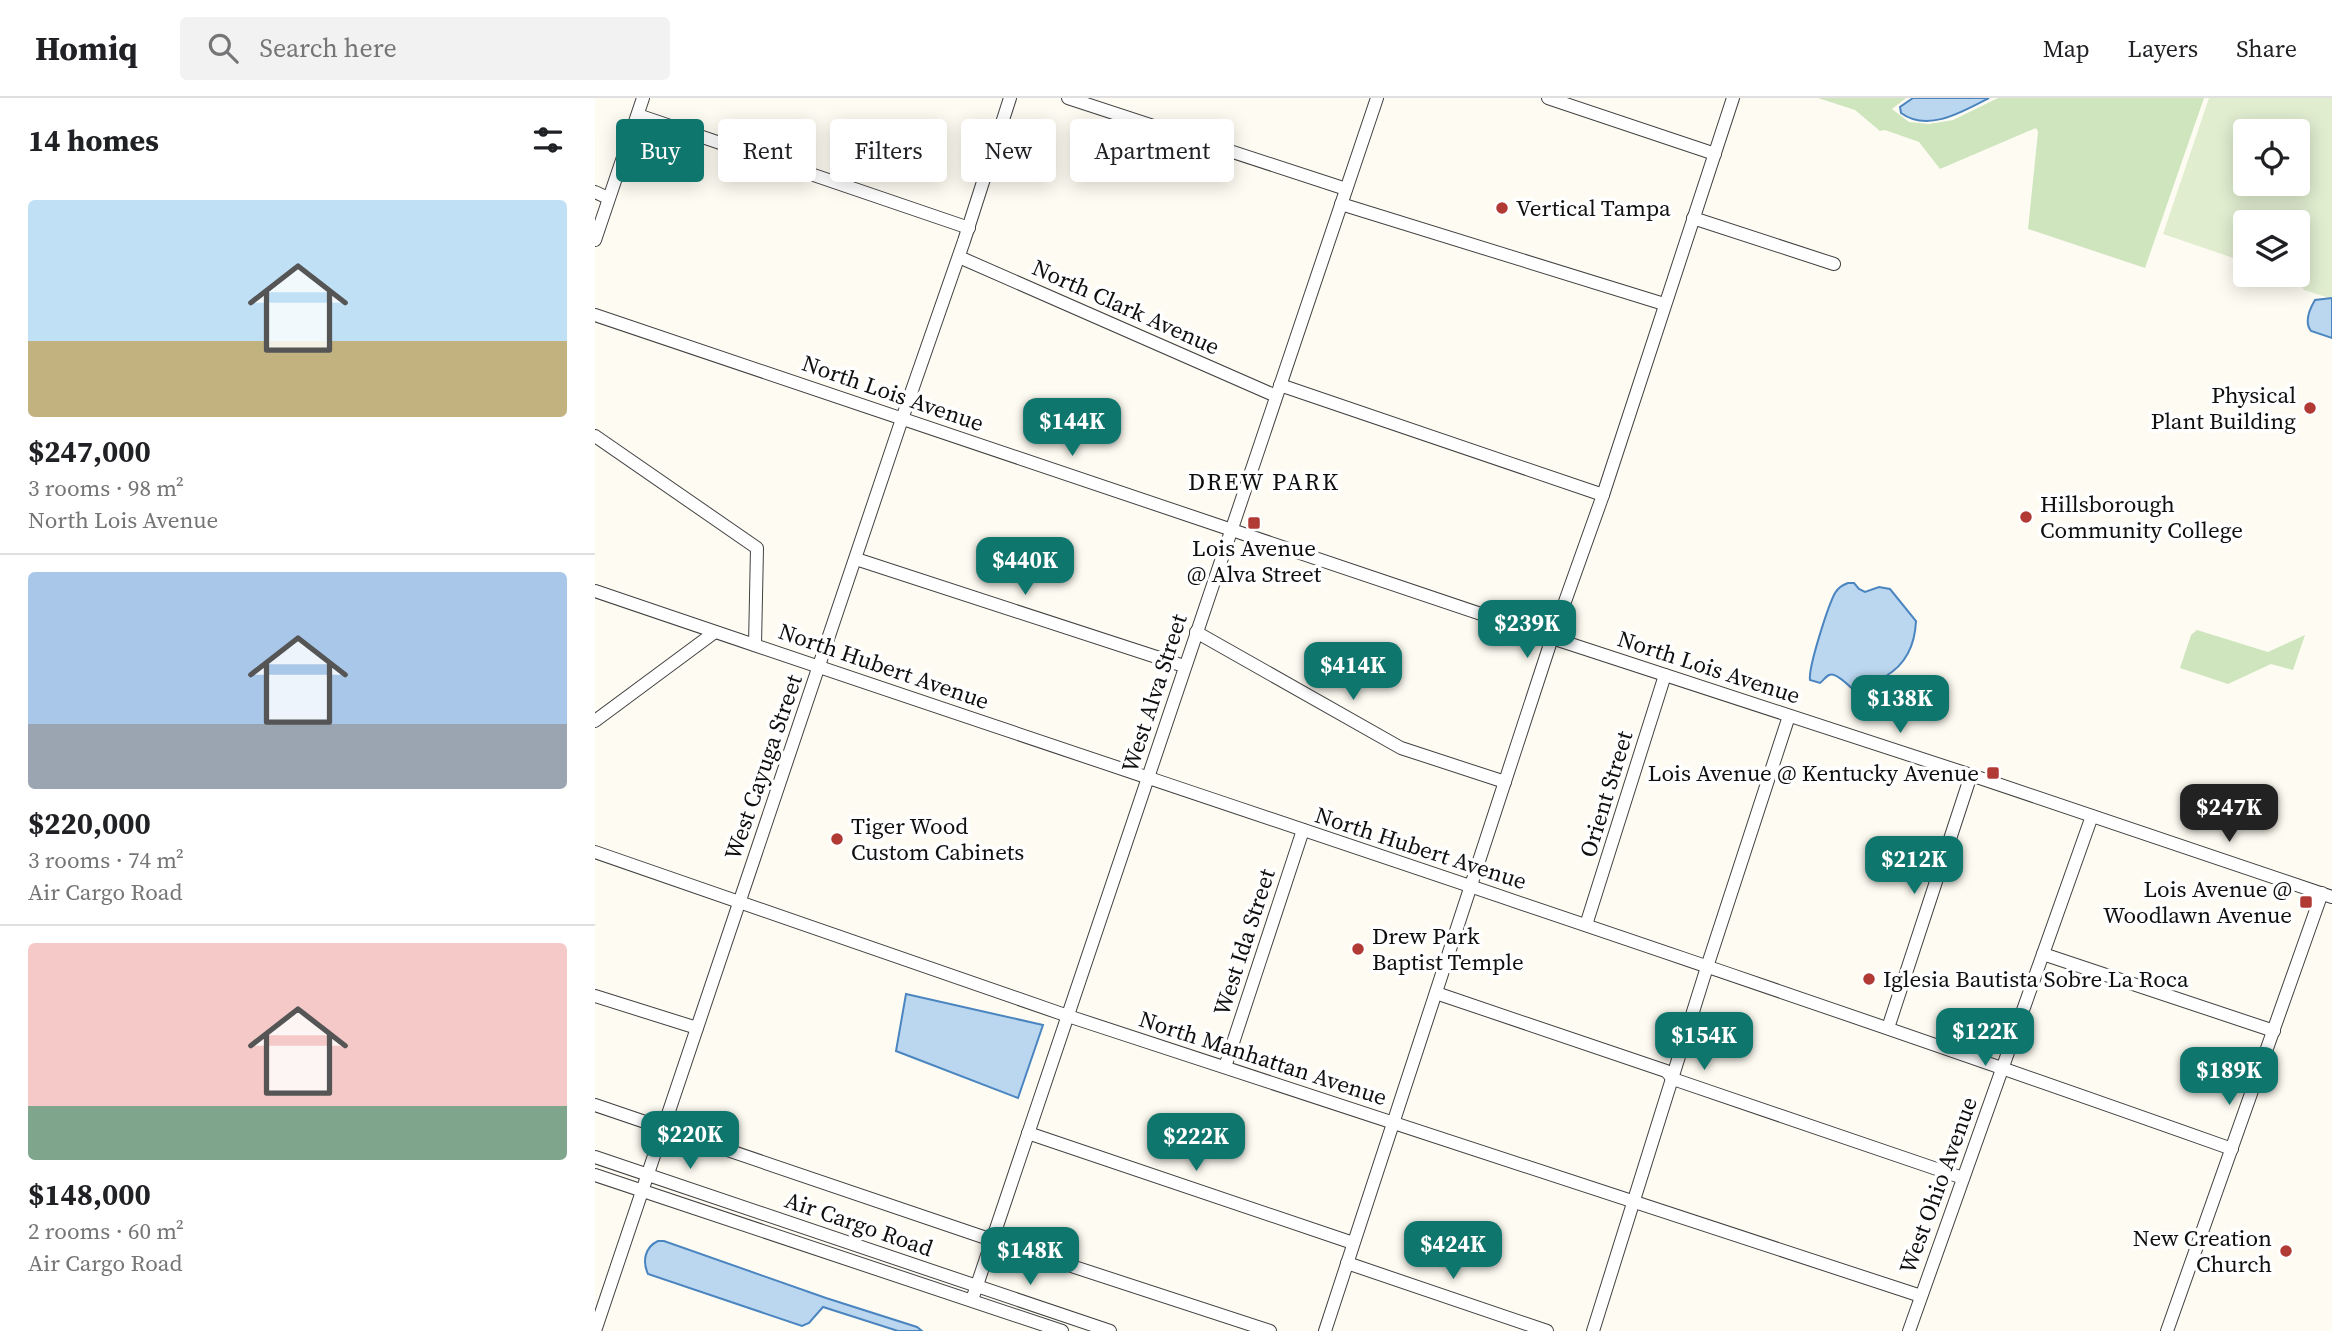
<!DOCTYPE html>
<html lang="en">
<head>
<meta charset="utf-8">
<style>
	:root { --surface:#fff; --page:#f2f2f2; --text:#202124; --muted:#757577; --line:#e0e0e0; --accent:#0f766e }
	body { margin:0; font-family:"Source Serif 4",serif; background:var(--page); color:var(--text); height:100vh; display:flex; flex-direction:column; font-size:26px; white-space:nowrap }
	* { box-sizing:border-box; margin:0 }
	p { font-size:23px; color:var(--muted) }
	.icon { flex:none; width:38px; height:38px; fill:none; stroke:currentColor; stroke-width:2; stroke-linecap:round; stroke-linejoin:round }
	.map { position:relative; flex:1; overflow:hidden }
	.side { display:flex; flex-direction:column; background:var(--surface); width:595px }
	.side>* { flex:none }
	.guide { position:absolute; left:21px; top:21px; width:665px; height:63px; display:flex; gap:14px }
	.buttons { position:absolute; left:1638px; top:21px; display:grid; gap:14px }
	.buttons a { display:grid; place-items:center; width:77px; height:77px; border-radius:7px; background:var(--surface); box-shadow:0 4px 18px #0003; font-size:35px }
	.price { position:absolute; translate:-50% -60px; padding:0 16px; border-radius:14px; background:var(--accent); color:#fff; font-size:23px; line-height:46px; filter:drop-shadow(0 2px 4px #0008) }
	.price::after { content:''; position:absolute; left:50%; top:42px; width:21px; height:16px; margin-left:-10px; background:inherit; clip-path:polygon(0 0,100% 0,50% 100%) }
	.price.selected { background:#222; color:#fff }
	ul { padding:0; list-style:none }
	li { display:grid; align-content:center; gap:14px; height:371px; padding:0 28px }
	li+li { border-top:2px solid var(--line) }
	li span { display:grid; place-items:center; height:217px; border-radius:7px; color:#555 }
	li>.icon { margin-inline-start:auto }
	span .icon { width:126px; height:126px; fill:#fffc; stroke-width:1 }
	li b { font-size:30px }
	h2 { display:flex; justify-content:space-between; align-items:center; height:84px; padding:0 28px; font-size:30px }
	.pill { padding:0 24px; border-radius:7px; background:var(--surface); box-shadow:0 4px 18px #0003; font-size:24px; line-height:63px }
	.pill.selected { background:var(--accent); color:#fff }
	header { display:flex; align-items:center; gap:42px; box-sizing:border-box; height:98px; padding:0 35px; background:var(--surface); border-bottom:2px solid var(--line) }
	header strong { font-size:33px }
	nav { display:flex; gap:38px; margin-inline-start:auto; font-size:24px }
	.search { width:490px; height:63px; background:var(--page); display:flex; align-items:center; gap:18px; box-sizing:border-box; padding:0 24px; border-radius:7px; color:var(--muted); font-size:26px }
	main { display:flex; flex:1; min-height:0 }
	.map>svg:first-child { display:block }
	.green { fill:#cee5be }
	.pitch { fill:#e0edcf; fill-rule:evenodd }
	.water { fill:#bbd7f0; stroke:#4a85c0; stroke-width:2 }
	.lines { fill:none; stroke-linecap:round; stroke-linejoin:round }
	.minor-casing { stroke:#424242; stroke-width:14 }
	.minor { stroke:#fff; stroke-width:12 }
	.poi-dot { fill:#b13b34; stroke:#fff; stroke-width:2.5 }
	.labels { text-anchor:middle; stroke-width:7; stroke-linejoin:round; paint-order:stroke }
	.poi-label { font-size:23px; fill:#0f0f0f; stroke:#fff; text-anchor:start }
	.street-label { font-size:23px; fill:#0f0f0f; stroke:#fff }
	.neighbourhood-label { font-size:24px; letter-spacing:2px; fill:#0f0f0f; stroke:#fff }
</style>
</head>
<body>
<header>
<strong>Homiq</strong>
<div class="search"><svg class="icon" aria-label="search" viewBox="0 0 24 24"><circle cx="10" cy="10" r="6"/><path d="M15 15l6 6"/></svg>Search here</div>
<nav><a>Map</a><a>Layers</a><a>Share</a></nav>
</header>
<main>
<section class="side">
<h2>14 homes<svg class="icon" aria-label="filters" viewBox="0 0 24 24"><path d="M4 7h16M4 17h16"/><circle cx="9" cy="7" r="2"/><circle cx="15" cy="17" r="2"/></svg></h2>
<ul>
<li><span style="background:linear-gradient(#bfe0f5 65%,#c2b280 0)"><svg class="icon" aria-label="home" viewBox="0 0 24 24"><path d="M3 11l9-7 9 7M6 9v11h12V9"/></svg></span><div><b>$247,000</b><p>3 rooms · 98 m²</p><p>North Lois Avenue</p></div></li>
<li><span style="background:linear-gradient(#a9c7e8 70%,#9aa5b1 0)"><svg class="icon" aria-label="home" viewBox="0 0 24 24"><path d="M3 11l9-7 9 7M6 9v11h12V9"/></svg></span><div><b>$220,000</b><p>3 rooms · 74 m²</p><p>Air Cargo Road</p></div></li>
<li><span style="background:linear-gradient(#f6c9c9 75%,#7fa58c 0)"><svg class="icon" aria-label="home" viewBox="0 0 24 24"><path d="M3 11l9-7 9 7M6 9v11h12V9"/></svg></span><div><b>$148,000</b><p>2 rooms · 60 m²</p><p>Air Cargo Road</p></div></li>
</ul>
</section>
<div class="map">
<svg width="1737" height="1233" viewBox="0 0 1737 1233">
	<rect width="100%" height="100%" fill="#fefcf2"/>
	<!-- green -->
	<g class="green">
		<polygon points="1223,0 1311,0 1297,11 1314,24 1334,26 1358,22 1403,0 1609,0 1550,170 1433,131 1443,34 1441,30 1345,71 1324,44 1290,32 1285,33 1260,12"/>
		<polygon points="1602,532 1673,554 1710,537 1698,572 1676,566 1633,586 1585,570 1596,537"/>
	</g>
	<!-- pitch -->
	<path class="pitch" d="M1614 0H1737V198L1734 200 1709 192 1701 180 1690 177H1703V124H1650V164L1568 136ZM1650 33H1703V86H1650Z"/>
	<!-- water -->
	<g class="water">
		<path d="M1318 0H1394C1369 13 1333 35 1306 15L1305 9Z"/>
		<path d="M1737 200V240L1716 233C1709 224 1714 212 1720 202Z"/>
		<path d="M1253 485H1259L1264 491 1270 494 1284 489 1295 491 1321 523C1320 547 1311 566 1291 578L1289 585 1291 599 1278 605 1271 603C1263 598 1243 573 1234 577 1230 579 1228 583 1225 585L1215 582C1213 570 1233 508 1240 495 1243 490 1247 487 1253 485Z"/>
		<polygon points="311,896 448,927 423,1000 301,953"/>
		<path d="M63 1143H69L231 1200 322 1229 327 1233H303L228 1209 214 1225 207 1228 53 1176C47 1163 50 1149 63 1143Z"/>
	</g>
	<g class="lines">
		<!-- minor casing -->
		<g class="minor-casing">
			<g id="minor">
				<polyline points="473,0 751,91"/>
				<polyline points="953,0 1120,56"/>
				<polyline points="43,17 374,130"/>
				<polyline points="0,94 13,100"/>
				<polyline points="746,106 1069,206"/>
				<polyline points="1098,120 1239,166"/>
				<polyline points="0,142 48,0"/>
				<polyline points="364,159 681,298"/>
				<polyline points="0,217 957,540 1376,677 1737,799"/>
				<polyline points="685,287 1008,397"/>
				<polyline points="0,338 162,450 160,547"/>
				<polyline points="261,461 589,568"/>
				<path d="M0 493C546 679 1094 858 1637 1051"/>
				<polyline points="601,534 806,650 910,684"/>
				<polyline points="0,623 120,534"/>
				<polyline points="0,754 473,918 1326,1198"/>
				<polyline points="991,827 1070,577"/>
				<polyline points="1448,856 1679,933"/>
				<polyline points="841,895 1071,973 1078,981 1368,1080"/>
				<polyline points="0,898 102,930"/>
				<polyline points="1293,930 1376,677"/>
				<polyline points="630,969 708,732"/>
				<polyline points="0,1007 397,1142 675,1233"/>
				<polyline points="433,1035 758,1145"/>
				<polyline points="0,1059 515,1233"/>
				<polyline points="0,1077 467,1233"/>
				<polyline points="752,1165 952,1233"/>
				<polyline points="377,1202 782,0"/>
				<polyline points="0,1233 307,321 369,143 415,0"/>
				<polyline points="730,1233 957,540 1008,397 1138,0"/>
				<polyline points="998,1233 1112,869 1194,618"/>
				<polyline points="1314,1233 1497,718"/>
				<polyline points="1572,1233 1727,795"/>
			</g>
		</g>
		<!-- minor -->
		<use href="#minor" class="minor"/>
	</g>
	<!-- markers -->
	<g class="poi-dot">
		<circle cx="907" cy="110" r="7"/>
		<circle cx="1715" cy="310" r="7"/>
		<circle cx="1431" cy="419" r="7"/>
		<rect x="652" y="418" width="14" height="14" rx="3.5"/>
		<rect x="1391" y="668" width="14" height="14" rx="3.5"/>
		<circle cx="242" cy="741" r="7"/>
		<rect x="1704" y="797" width="14" height="14" rx="3.5"/>
		<circle cx="763" cy="851" r="7"/>
		<circle cx="1274" cy="881" r="7"/>
		<circle cx="1691" cy="1153" r="7"/>
	</g>
	<g class="labels">
		<!-- poi labels -->
		<g class="poi-label">
			<text x="921" y="118">Vertical Tampa</text>
			<text x="1701" y="305" text-anchor="end">Physical<tspan x="1701" dy="26">Plant Building</tspan></text>
			<text x="1445" y="414">Hillsborough<tspan x="1445" dy="26">Community College</tspan></text>
			<text x="659" y="458" text-anchor="middle">Lois Avenue<tspan x="659" dy="26">@ Alva Street</tspan></text>
			<text x="1384" y="683" text-anchor="end">Lois Avenue @ Kentucky Avenue</text>
			<text x="256" y="736">Tiger Wood<tspan x="256" dy="26">Custom Cabinets</tspan></text>
			<text x="1697" y="799" text-anchor="end">Lois Avenue @<tspan x="1697" dy="26">Woodlawn Avenue</tspan></text>
			<text x="777" y="846">Drew Park<tspan x="777" dy="26">Baptist Temple</tspan></text>
			<text x="1288" y="889">Iglesia Bautista Sobre La Roca</text>
			<text x="1677" y="1148" text-anchor="end">New Creation<tspan x="1677" dy="26">Church</tspan></text>
		</g>
		<!-- street labels -->
		<g class="street-label">
			<text transform="translate(531 209) rotate(24)" y="8">North Clark Avenue</text>
			<text transform="translate(298 295) rotate(19)" y="8">North Lois Avenue</text>
			<text transform="translate(289 568) rotate(19)" y="8">North Hubert Avenue</text>
			<text transform="translate(1114 569) rotate(18)" y="8">North Lois Avenue</text>
			<text transform="translate(559 595) rotate(-72)" y="8">West Alva Street</text>
			<text transform="translate(168 669) rotate(-71)" y="8">West Cayuga Street</text>
			<text transform="translate(1011 696) rotate(-73)" y="8">Orient Street</text>
			<text transform="translate(826 750) rotate(18)" y="8">North Hubert Avenue</text>
			<text transform="translate(649 844) rotate(-72)" y="8">West Ida Street</text>
			<text transform="translate(668 960) rotate(18)" y="8">North Manhattan Avenue</text>
			<text transform="translate(1343 1087) rotate(-70)" y="8">West Ohio Avenue</text>
			<text transform="translate(264 1126) rotate(19)" y="8">Air Cargo Road</text>
		</g>
		<!-- neighbourhood labels -->
		<g class="neighbourhood-label">
			<text x="669" y="392">DREW PARK</text>
		</g>
	</g>
</svg>
<div class="buttons">
<a><svg class="icon" aria-label="locate" viewBox="0 0 24 24"><circle cx="12" cy="12" r="6"/><path d="M12 2v4M12 18v4M2 12h4M18 12h4"/></svg></a>
<a><svg class="icon" aria-label="layers" viewBox="0 0 24 24"><path d="M12 4l9 5-9 5-9-5zM3 14l9 5 9-5"/></svg></a>
</div>
<b class="price" style="left:477px;top:360px">$144K</b>
<b class="price" style="left:430px;top:499px">$440K</b>
<b class="price" style="left:932px;top:562px">$239K</b>
<b class="price" style="left:758px;top:604px">$414K</b>
<b class="price" style="left:1305px;top:637px">$138K</b>
<b class="price selected" style="left:1634px;top:746px">$247K</b>
<b class="price" style="left:1319px;top:798px">$212K</b>
<b class="price" style="left:1390px;top:970px">$122K</b>
<b class="price" style="left:1109px;top:974px">$154K</b>
<b class="price" style="left:1634px;top:1009px">$189K</b>
<b class="price" style="left:95px;top:1073px">$220K</b>
<b class="price" style="left:601px;top:1075px">$222K</b>
<b class="price" style="left:858px;top:1183px">$424K</b>
<b class="price" style="left:435px;top:1189px">$148K</b>
<div class="guide">
<a class="pill selected">Buy</a>
<a class="pill">Rent</a>
<a class="pill">Filters</a>
<a class="pill">New</a>
<a class="pill">Apartment</a>
</div>
</div>
</main>
</body>
</html>
